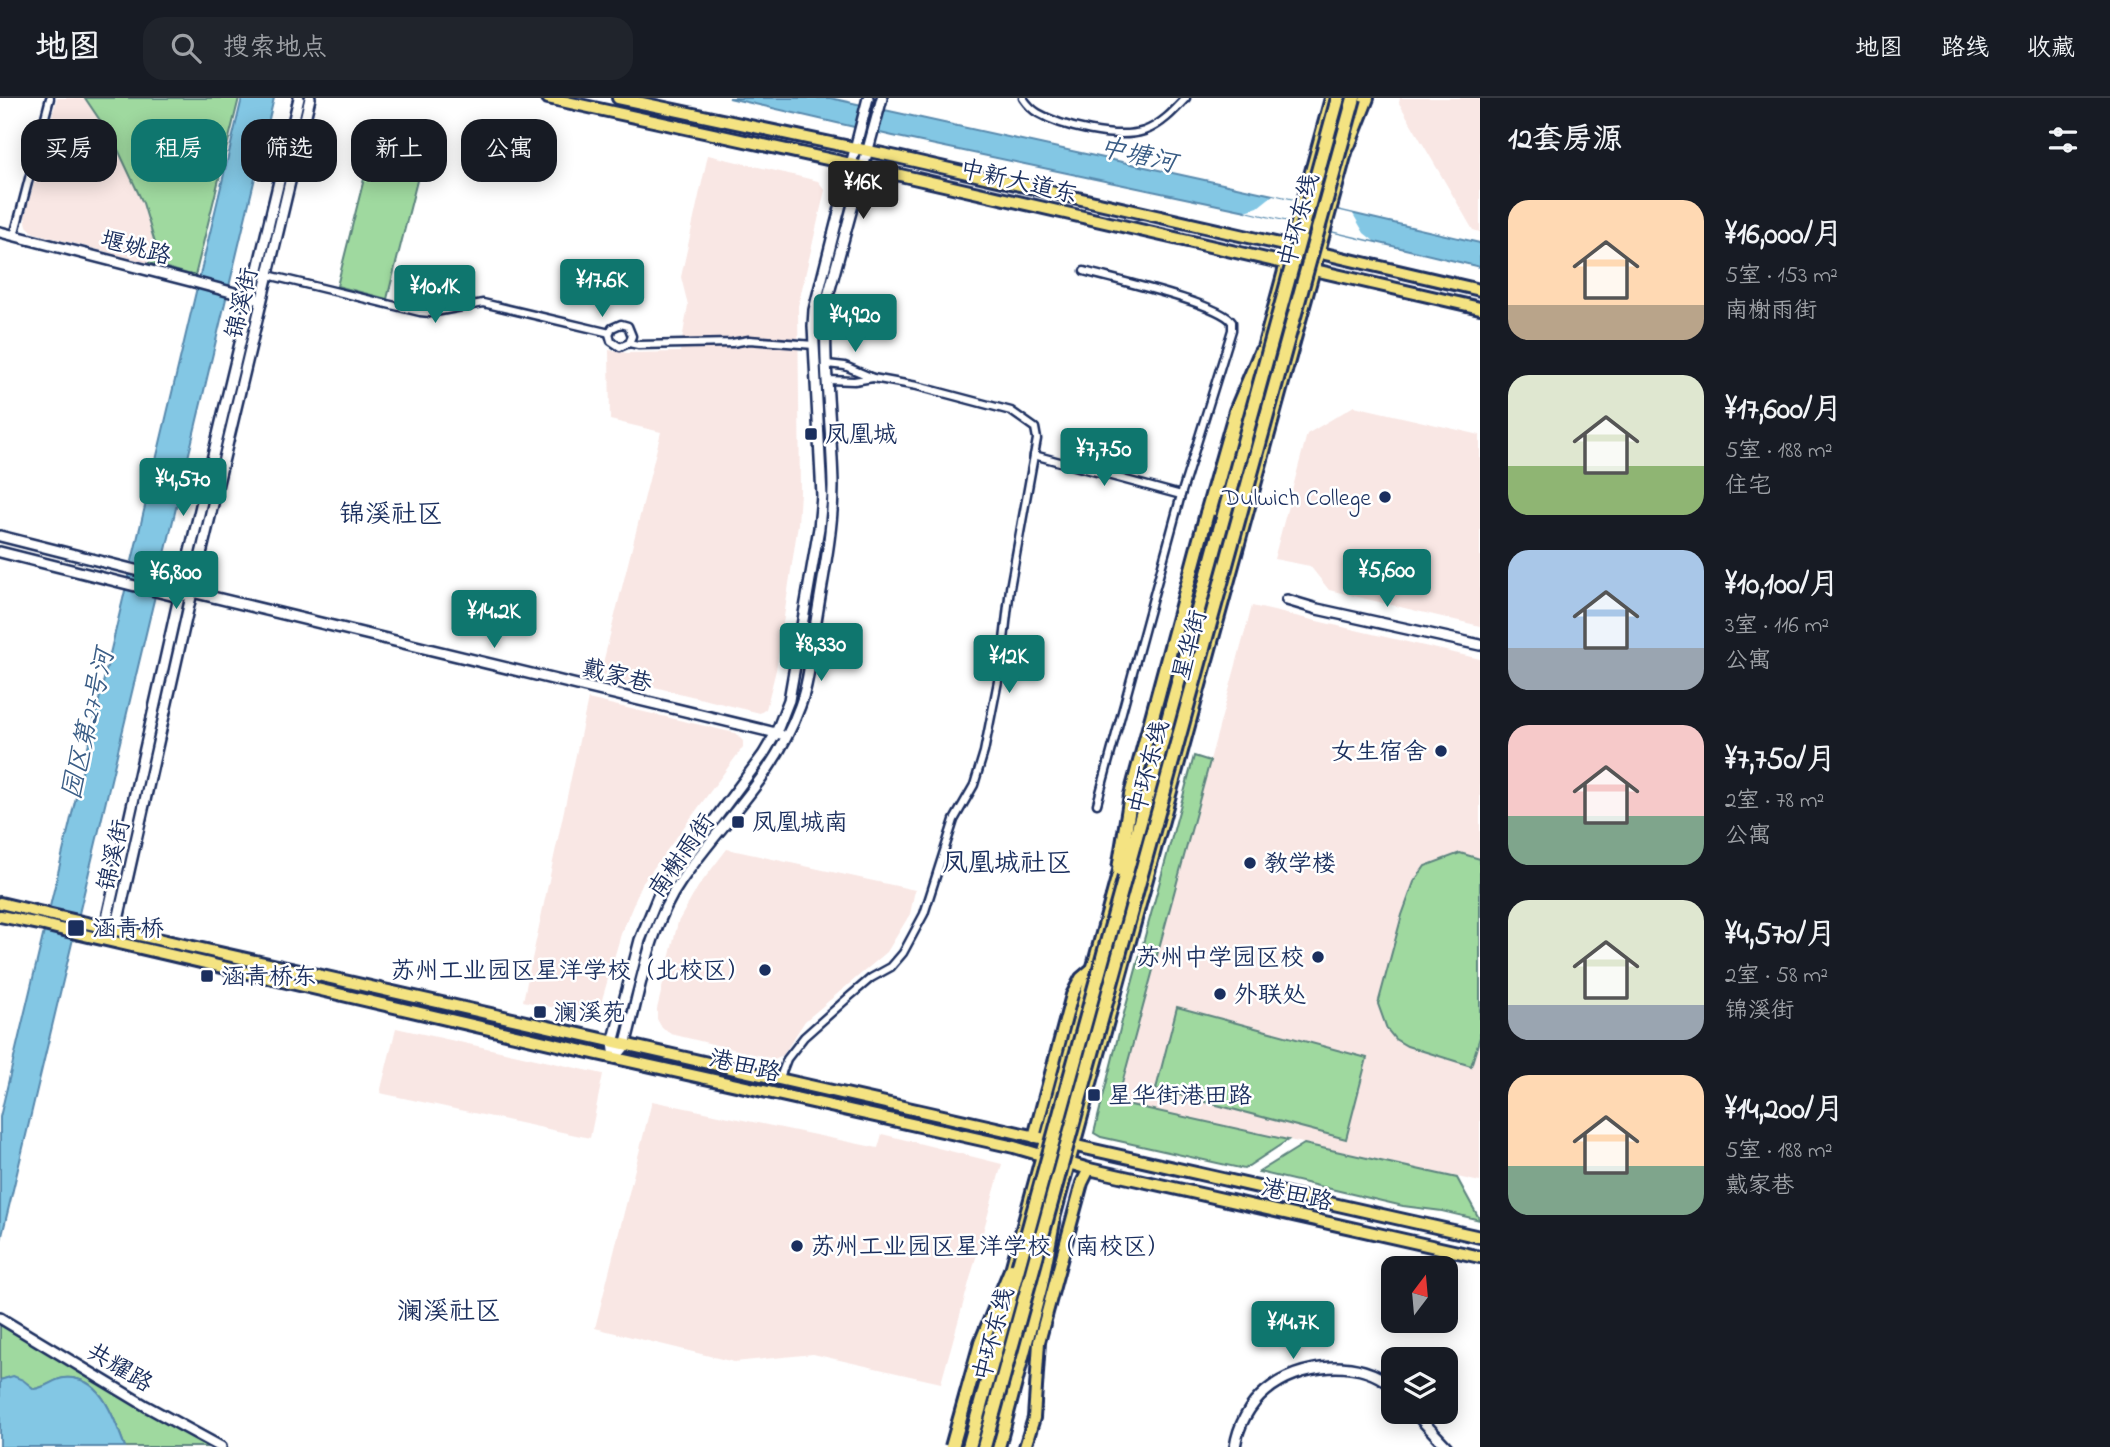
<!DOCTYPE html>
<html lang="zh">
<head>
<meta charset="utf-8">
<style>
	:root { --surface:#171b24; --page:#20242c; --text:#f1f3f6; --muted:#9ea1a6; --line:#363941; --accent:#0f766e }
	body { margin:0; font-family:"Indie Flower","LXGW WenKai TC",sans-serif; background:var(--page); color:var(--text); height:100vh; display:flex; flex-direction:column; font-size:26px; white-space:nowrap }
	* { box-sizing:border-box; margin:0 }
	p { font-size:23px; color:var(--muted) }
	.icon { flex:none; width:38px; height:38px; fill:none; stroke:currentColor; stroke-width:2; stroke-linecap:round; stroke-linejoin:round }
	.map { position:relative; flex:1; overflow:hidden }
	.panel { display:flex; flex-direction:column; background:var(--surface); width:630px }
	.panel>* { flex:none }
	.top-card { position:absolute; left:21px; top:21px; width:665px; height:63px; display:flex; gap:14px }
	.needle { width:46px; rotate:16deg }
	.controls { position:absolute; left:1381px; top:1158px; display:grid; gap:14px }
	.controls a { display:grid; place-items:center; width:77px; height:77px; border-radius:14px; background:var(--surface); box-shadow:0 4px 18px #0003; font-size:35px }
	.price { position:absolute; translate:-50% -60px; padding:0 16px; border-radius:7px; background:var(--accent); color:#fff; font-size:23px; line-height:46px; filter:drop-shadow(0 2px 4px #0008) }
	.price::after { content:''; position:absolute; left:50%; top:42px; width:21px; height:16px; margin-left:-10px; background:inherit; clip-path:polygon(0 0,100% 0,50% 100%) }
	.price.active { background:#222; color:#fff }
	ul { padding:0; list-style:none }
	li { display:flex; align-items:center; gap:21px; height:175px; padding:0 28px }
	li span { display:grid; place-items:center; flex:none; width:196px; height:140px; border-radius:21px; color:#555 }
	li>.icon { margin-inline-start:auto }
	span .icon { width:84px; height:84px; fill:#fffc; stroke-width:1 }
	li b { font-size:30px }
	h2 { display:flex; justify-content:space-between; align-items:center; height:84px; padding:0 28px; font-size:30px }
	.pill { padding:0 24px; border-radius:21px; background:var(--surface); box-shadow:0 4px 18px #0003; font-size:24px; line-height:63px }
	.pill.active { background:var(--accent); color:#fff }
	header { display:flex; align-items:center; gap:42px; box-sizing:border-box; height:98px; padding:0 35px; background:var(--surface); border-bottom:2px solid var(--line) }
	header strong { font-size:33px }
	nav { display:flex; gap:38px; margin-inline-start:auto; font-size:24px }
	.search { width:490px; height:63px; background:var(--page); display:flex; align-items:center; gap:18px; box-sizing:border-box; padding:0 24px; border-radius:21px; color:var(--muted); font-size:26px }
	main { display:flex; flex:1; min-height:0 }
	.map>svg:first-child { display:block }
	.built { fill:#f9e7e4 }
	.green { fill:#9fd99f; stroke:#5d847e; stroke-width:2 }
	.water { fill:#83c7e4; stroke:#598aae; stroke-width:2 }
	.pier { fill:#fff }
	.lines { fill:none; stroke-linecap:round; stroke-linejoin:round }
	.street-casing { stroke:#1b2f5e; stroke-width:11 }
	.secondary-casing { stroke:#1b2f5e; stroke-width:14 }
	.primary-casing { stroke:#1b2f5e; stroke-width:16 }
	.highway-casing { stroke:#1b2f5e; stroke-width:18 }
	.street { stroke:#fff; stroke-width:6 }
	.secondary { stroke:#fff; stroke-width:9 }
	.primary { stroke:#f4e382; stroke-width:10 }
	.highway { stroke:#f4e382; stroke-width:12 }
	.secondary-bridge-casing { stroke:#1b2f5e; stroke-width:14; stroke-linecap:butt }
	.primary-bridge-casing { stroke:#1b2f5e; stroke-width:16; stroke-linecap:butt }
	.highway-bridge-casing { stroke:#1b2f5e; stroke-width:18; stroke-linecap:butt }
	.secondary-bridge { stroke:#fff; stroke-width:9 }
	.primary-bridge { stroke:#f4e382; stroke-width:10 }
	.highway-bridge { stroke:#f4e382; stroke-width:12 }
	.poi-dot { fill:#1b2f5e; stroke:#fff; stroke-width:2.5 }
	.labels { text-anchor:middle; stroke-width:5; stroke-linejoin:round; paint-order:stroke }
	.street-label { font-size:24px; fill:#1b2f5e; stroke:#fff }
	.poi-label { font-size:24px; fill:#1b2f5e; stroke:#fff; text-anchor:start }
	.water-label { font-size:26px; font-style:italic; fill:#3a5d86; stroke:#fff }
	.neighbourhood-label { font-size:26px; fill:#1b2f5e; stroke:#fff }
</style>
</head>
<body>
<header>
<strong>地图</strong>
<div class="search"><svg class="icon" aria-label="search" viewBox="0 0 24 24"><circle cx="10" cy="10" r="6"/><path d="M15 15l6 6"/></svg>搜索地点</div>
<nav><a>地图</a><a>路线</a><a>收藏</a></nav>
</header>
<main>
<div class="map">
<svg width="1480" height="1349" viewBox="0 0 1480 1349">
	<rect width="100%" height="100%" fill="#fff"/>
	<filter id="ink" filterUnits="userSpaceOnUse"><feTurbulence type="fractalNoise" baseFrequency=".0143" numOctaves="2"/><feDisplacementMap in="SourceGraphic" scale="14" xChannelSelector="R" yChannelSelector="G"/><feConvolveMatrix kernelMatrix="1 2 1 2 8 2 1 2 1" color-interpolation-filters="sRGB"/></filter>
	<g filter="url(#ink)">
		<!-- built -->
		<g class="built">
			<polygon points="57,0 85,0 114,43 143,105 155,145 149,165 34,135 27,128 25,118"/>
			<polygon points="1400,0 1480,0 1480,134 1473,132 1399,5"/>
			<polygon points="708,57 818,83 825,92 798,208 800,394 798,426 776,572 766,611 760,615 634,584 620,590 598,585 661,334 610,322 609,252 627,255 680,254 688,207 681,179"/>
			<polygon points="1354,308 1480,337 1480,528 1329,492 1310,468 1274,461 1307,336"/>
			<polygon points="1252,508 1480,561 1480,1084 1117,1004"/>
			<polygon points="588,601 735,635 743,643 743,649 642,786 621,836 599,912 592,918 523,903"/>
			<polygon points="727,751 915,792 910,816 887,854 805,923 783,957 774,961 671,936 662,930 657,921 657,911 678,824 698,789"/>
			<polygon points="396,930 603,976 590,1040 380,995"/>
			<polygon points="652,1003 878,1050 882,1036 1002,1066 941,1285 813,1256 734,1264 595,1230"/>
		</g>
		<!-- green -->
		<g class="green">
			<polygon points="85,0 239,0 195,178 149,165 155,145 143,105 114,43"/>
			<polygon points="373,45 423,59 387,201 337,188"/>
			<polygon points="1194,658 1210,663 1117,1004 1288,1042 1244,1071 1101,1039 1094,1035 1123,919"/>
			<polygon points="1460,755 1480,761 1480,939 1471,968 1407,948 1395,941 1387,931 1378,906 1402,817 1414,784 1425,768"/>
			<polygon points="1177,909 1367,960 1346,1041 1156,991"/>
			<polygon points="1304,1046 1457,1080 1480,1122 1442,1113 1403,1108 1259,1074"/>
			<path d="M0 1224 223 1349H125C114 1321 102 1277 64 1280 53 1282 45 1290 34 1291 22 1281 15 1277 0 1282Z"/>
		</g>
		<!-- water -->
		<g class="water">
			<polygon points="242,0 274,0 0,1146 0,1019"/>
			<polygon points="729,0 830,0 1273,97 1480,145 1480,169 1246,113 893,38"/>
			<path d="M13 1278 23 1282 34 1291C45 1290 54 1281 64 1280 102 1277 114 1321 125 1349H0V1282Z"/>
		</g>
		<!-- pier -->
		<polygon class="pier" points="1273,97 1353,116 1364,135 1374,143 1246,113 1258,109"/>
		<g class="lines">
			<!-- street casing -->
			<g class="street-casing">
				<g id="street">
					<path d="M1023 0C1027 6 1031 11 1038 15 1062 29 1116 42 1144 33 1161 27 1174 13 1186 0"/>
					<polyline points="14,138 50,0"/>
					<path d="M1084 173C1111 181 1219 205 1232 224V232L1181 397 1097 706"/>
					<polyline points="268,177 420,214 430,215 483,205 610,235"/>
					<polyline points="629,245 632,238 628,228 621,226 612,230 609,236 611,243 620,249 629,245 638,247 732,245 749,242 814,247"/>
					<polyline points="828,282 854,283 873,280"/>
					<polyline points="1034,357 1181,397"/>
					<polyline points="779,982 787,961 804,939 850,898 871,880 891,869 903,855 924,816 954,722 974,687 984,654 1001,568 1010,490 1037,341 1035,330 1011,313 917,288 873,280 845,268 827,266"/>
				</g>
			</g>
			<!-- secondary casing -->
			<g class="secondary-casing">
				<g id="secondary">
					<polyline points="0,134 194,184"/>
					<polyline points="231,194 257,201"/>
					<polyline points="0,438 183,484 186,487"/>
					<polyline points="0,454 179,499 184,497"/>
					<polyline points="192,494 780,636"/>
					<polyline points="1287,502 1317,511 1480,547"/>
					<polyline points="106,834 105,829 179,499 299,0"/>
					<polyline points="107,842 116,831 192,494 310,0"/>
					<path d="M615 960 625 948C640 893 648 830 681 783 723 722 774 680 800 608 809 584 811 556 815 530 822 483 833 435 833 388 832 326 822 264 827 202L882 0"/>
					<polyline points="615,960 613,945 640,842 659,796 763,657 776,635 789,602 819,430 822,398 813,228 814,212 868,0"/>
					<polyline points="0,1220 146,1308 221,1349"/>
					<polyline points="1414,1314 1447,1349"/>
					<path d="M1235 1349C1238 1328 1249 1307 1266 1293 1299 1265 1360 1259 1393 1289"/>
				</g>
			</g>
			<!-- primary casing -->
			<g class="primary-casing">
				<g id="primary">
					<polyline points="548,0 887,74 1480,210"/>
					<polyline points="618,0 897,59 1297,150"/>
					<polyline points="1312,153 1480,192"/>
					<polyline points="1260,261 1331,0"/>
					<polyline points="1132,723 1253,283"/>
					<polyline points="0,805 47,816"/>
					<polyline points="0,818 44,827"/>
					<polyline points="82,824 1480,1139"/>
					<polyline points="80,836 584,953 1014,1049 1089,1071 1480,1159"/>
					<polyline points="1034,1039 1072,897 1081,880 1094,869"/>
					<polyline points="1051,1131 1350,40"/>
					<polyline points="1009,1179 1121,765"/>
					<polyline points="962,1349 1000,1211"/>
					<polyline points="1025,1349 1034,1320 1039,1244 1082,1085 1089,1071"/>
				</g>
			</g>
			<!-- highway casing -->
			<g class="highway-casing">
				<g id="highway">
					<polyline points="1348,48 1367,0"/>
					<polyline points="1207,415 1236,313 1261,254"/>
					<polyline points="998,1349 1041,1187 1053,1124"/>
				</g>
			</g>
			<!-- street -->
			<use href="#street" class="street"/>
			<!-- secondary -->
			<use href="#secondary" class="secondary"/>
			<!-- primary -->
			<use href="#primary" class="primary"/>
			<!-- highway -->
			<use href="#highway" class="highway"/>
			<!-- secondary-bridge casing -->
			<g class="secondary-bridge-casing">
				<polyline id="secondary-bridge" points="194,184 231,194"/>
			</g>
			<!-- primary-bridge casing -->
			<g class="primary-bridge-casing">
				<g id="primary-bridge">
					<polyline points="47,816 82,824"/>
					<polyline points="44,827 80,836"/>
				</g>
			</g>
			<!-- highway-bridge casing -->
			<g class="highway-bridge-casing">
				<g id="highway-bridge">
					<polyline points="1119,771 1131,697 1207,415"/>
					<polyline points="952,1349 981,1245 1011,1172"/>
					<polyline points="969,1349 1338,0"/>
					<polyline points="984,1349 1354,0"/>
				</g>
			</g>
			<!-- secondary-bridge -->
			<use href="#secondary-bridge" class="secondary-bridge"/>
			<!-- primary-bridge -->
			<use href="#primary-bridge" class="primary-bridge"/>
			<!-- highway-bridge -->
			<use href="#highway-bridge" class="highway-bridge"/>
		</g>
	</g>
	<!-- markers -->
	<g class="poi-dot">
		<rect x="804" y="329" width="14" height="14" rx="3.5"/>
		<circle cx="1385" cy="399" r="7"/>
		<circle cx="1441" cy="653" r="7"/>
		<rect x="731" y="717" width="14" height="14" rx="3.5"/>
		<circle cx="1250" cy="765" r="7"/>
		<rect x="67" y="821" width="18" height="18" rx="3.5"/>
		<circle cx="1318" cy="859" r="7"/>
		<circle cx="765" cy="872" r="7"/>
		<rect x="200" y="871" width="14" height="14" rx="3.5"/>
		<circle cx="1220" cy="896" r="7"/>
		<rect x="533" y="907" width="14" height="14" rx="3.5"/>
		<rect x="1087" y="990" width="14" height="14" rx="3.5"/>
		<circle cx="797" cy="1148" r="7"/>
	</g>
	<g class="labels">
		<!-- street labels -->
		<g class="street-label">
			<text transform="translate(1019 83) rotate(13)" y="8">中新大道东</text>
			<text transform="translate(1298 122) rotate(-75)" y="8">中环东线</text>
			<text transform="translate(136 149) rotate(15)" y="8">堰姚路</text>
			<text transform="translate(241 205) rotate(-77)" y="8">锦溪街</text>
			<text transform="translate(1189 547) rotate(-75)" y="8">星华街</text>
			<text transform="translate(617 577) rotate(14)" y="8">戴家巷</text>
			<text transform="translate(1148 669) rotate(-75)" y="8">中环东线</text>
			<text transform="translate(113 757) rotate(-77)" y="8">锦溪街</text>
			<text transform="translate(681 757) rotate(-55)" y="8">南榭雨街</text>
			<text transform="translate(745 967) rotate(13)" y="8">港田路</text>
			<text transform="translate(1297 1096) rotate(13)" y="8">港田路</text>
			<text transform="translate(993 1236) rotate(-75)" y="8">中环东线</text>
			<text transform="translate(120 1269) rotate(31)" y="8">共耀路</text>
		</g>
		<!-- poi labels -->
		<g class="poi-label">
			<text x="825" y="344">凤凰城</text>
			<text x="1371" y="407" text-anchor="end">Dulwich College</text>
			<text x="1427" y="661" text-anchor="end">女生宿舍</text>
			<text x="752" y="732">凤凰城南</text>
			<text x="1264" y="773">教学楼</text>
			<text x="92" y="838">涵青桥</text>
			<text x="1304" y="867" text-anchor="end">苏州中学园区校</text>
			<text x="751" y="880" text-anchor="end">苏州工业园区星洋学校（北校区）</text>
			<text x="221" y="886">涵青桥东</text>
			<text x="1234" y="904">外联处</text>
			<text x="554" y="922">澜溪苑</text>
			<text x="1108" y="1005">星华街港田路</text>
			<text x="811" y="1156">苏州工业园区星洋学校（南校区）</text>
		</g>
		<!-- water labels -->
		<g class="water-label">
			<text transform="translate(1138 56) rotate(13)" y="9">中塘河</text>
			<text transform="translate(87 626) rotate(-77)" y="9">园区第27号河</text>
		</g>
		<!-- neighbourhood labels -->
		<g class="neighbourhood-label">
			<text x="391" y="424">锦溪社区</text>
			<text x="1007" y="773">凤凰城社区</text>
			<text x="449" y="1221">澜溪社区</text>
		</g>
	</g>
</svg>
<div class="controls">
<a><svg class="needle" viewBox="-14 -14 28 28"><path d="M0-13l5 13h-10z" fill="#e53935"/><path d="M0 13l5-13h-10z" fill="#9ea1a6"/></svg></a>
<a><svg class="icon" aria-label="layers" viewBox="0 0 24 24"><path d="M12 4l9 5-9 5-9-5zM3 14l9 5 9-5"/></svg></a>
</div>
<b class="price active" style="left:863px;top:123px">¥16K</b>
<b class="price" style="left:602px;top:221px">¥17.6K</b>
<b class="price" style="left:435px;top:227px">¥10.1K</b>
<b class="price" style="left:855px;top:256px">¥4,920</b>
<b class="price" style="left:1104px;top:390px">¥7,750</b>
<b class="price" style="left:183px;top:420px">¥4,570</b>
<b class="price" style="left:1387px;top:511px">¥5,600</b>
<b class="price" style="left:176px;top:513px">¥6,800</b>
<b class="price" style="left:494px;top:552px">¥14.2K</b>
<b class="price" style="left:821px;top:585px">¥8,330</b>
<b class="price" style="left:1009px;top:597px">¥12K</b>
<b class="price" style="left:1293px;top:1263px">¥14.7K</b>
<div class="top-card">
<a class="pill">买房</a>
<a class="pill active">租房</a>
<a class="pill">筛选</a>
<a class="pill">新上</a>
<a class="pill">公寓</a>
</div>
</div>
<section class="panel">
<h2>12套房源<svg class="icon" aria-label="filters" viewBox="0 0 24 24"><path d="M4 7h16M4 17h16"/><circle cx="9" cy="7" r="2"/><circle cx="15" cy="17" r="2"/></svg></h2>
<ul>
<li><span style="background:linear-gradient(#ffd9b3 75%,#b9a48a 0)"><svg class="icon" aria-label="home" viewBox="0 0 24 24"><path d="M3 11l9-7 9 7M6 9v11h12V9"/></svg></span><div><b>¥16,000/月</b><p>5室 · 153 m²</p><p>南榭雨街</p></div></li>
<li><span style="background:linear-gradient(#dfe7d0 65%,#8fb573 0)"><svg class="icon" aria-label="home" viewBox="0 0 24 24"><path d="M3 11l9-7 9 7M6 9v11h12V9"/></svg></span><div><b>¥17,600/月</b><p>5室 · 188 m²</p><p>住宅</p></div></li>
<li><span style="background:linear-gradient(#a9c7e8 70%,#9aa5b1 0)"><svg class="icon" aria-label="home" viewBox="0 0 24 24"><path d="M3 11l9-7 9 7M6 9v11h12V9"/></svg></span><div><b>¥10,100/月</b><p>3室 · 116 m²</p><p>公寓</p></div></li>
<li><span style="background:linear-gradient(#f6c9c9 65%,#7fa58c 0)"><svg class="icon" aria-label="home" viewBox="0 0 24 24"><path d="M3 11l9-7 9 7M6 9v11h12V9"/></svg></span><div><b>¥7,750/月</b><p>2室 · 78 m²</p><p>公寓</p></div></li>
<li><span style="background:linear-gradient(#dfe7d0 75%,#9aa5b1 0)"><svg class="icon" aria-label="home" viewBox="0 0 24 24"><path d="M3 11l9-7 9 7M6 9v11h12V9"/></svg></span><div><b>¥4,570/月</b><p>2室 · 58 m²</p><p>锦溪街</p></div></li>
<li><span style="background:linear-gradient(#ffd9b3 65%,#7fa58c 0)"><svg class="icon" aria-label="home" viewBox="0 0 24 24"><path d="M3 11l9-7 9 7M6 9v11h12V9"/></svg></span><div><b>¥14,200/月</b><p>5室 · 188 m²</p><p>戴家巷</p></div></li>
</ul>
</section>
</main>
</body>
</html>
